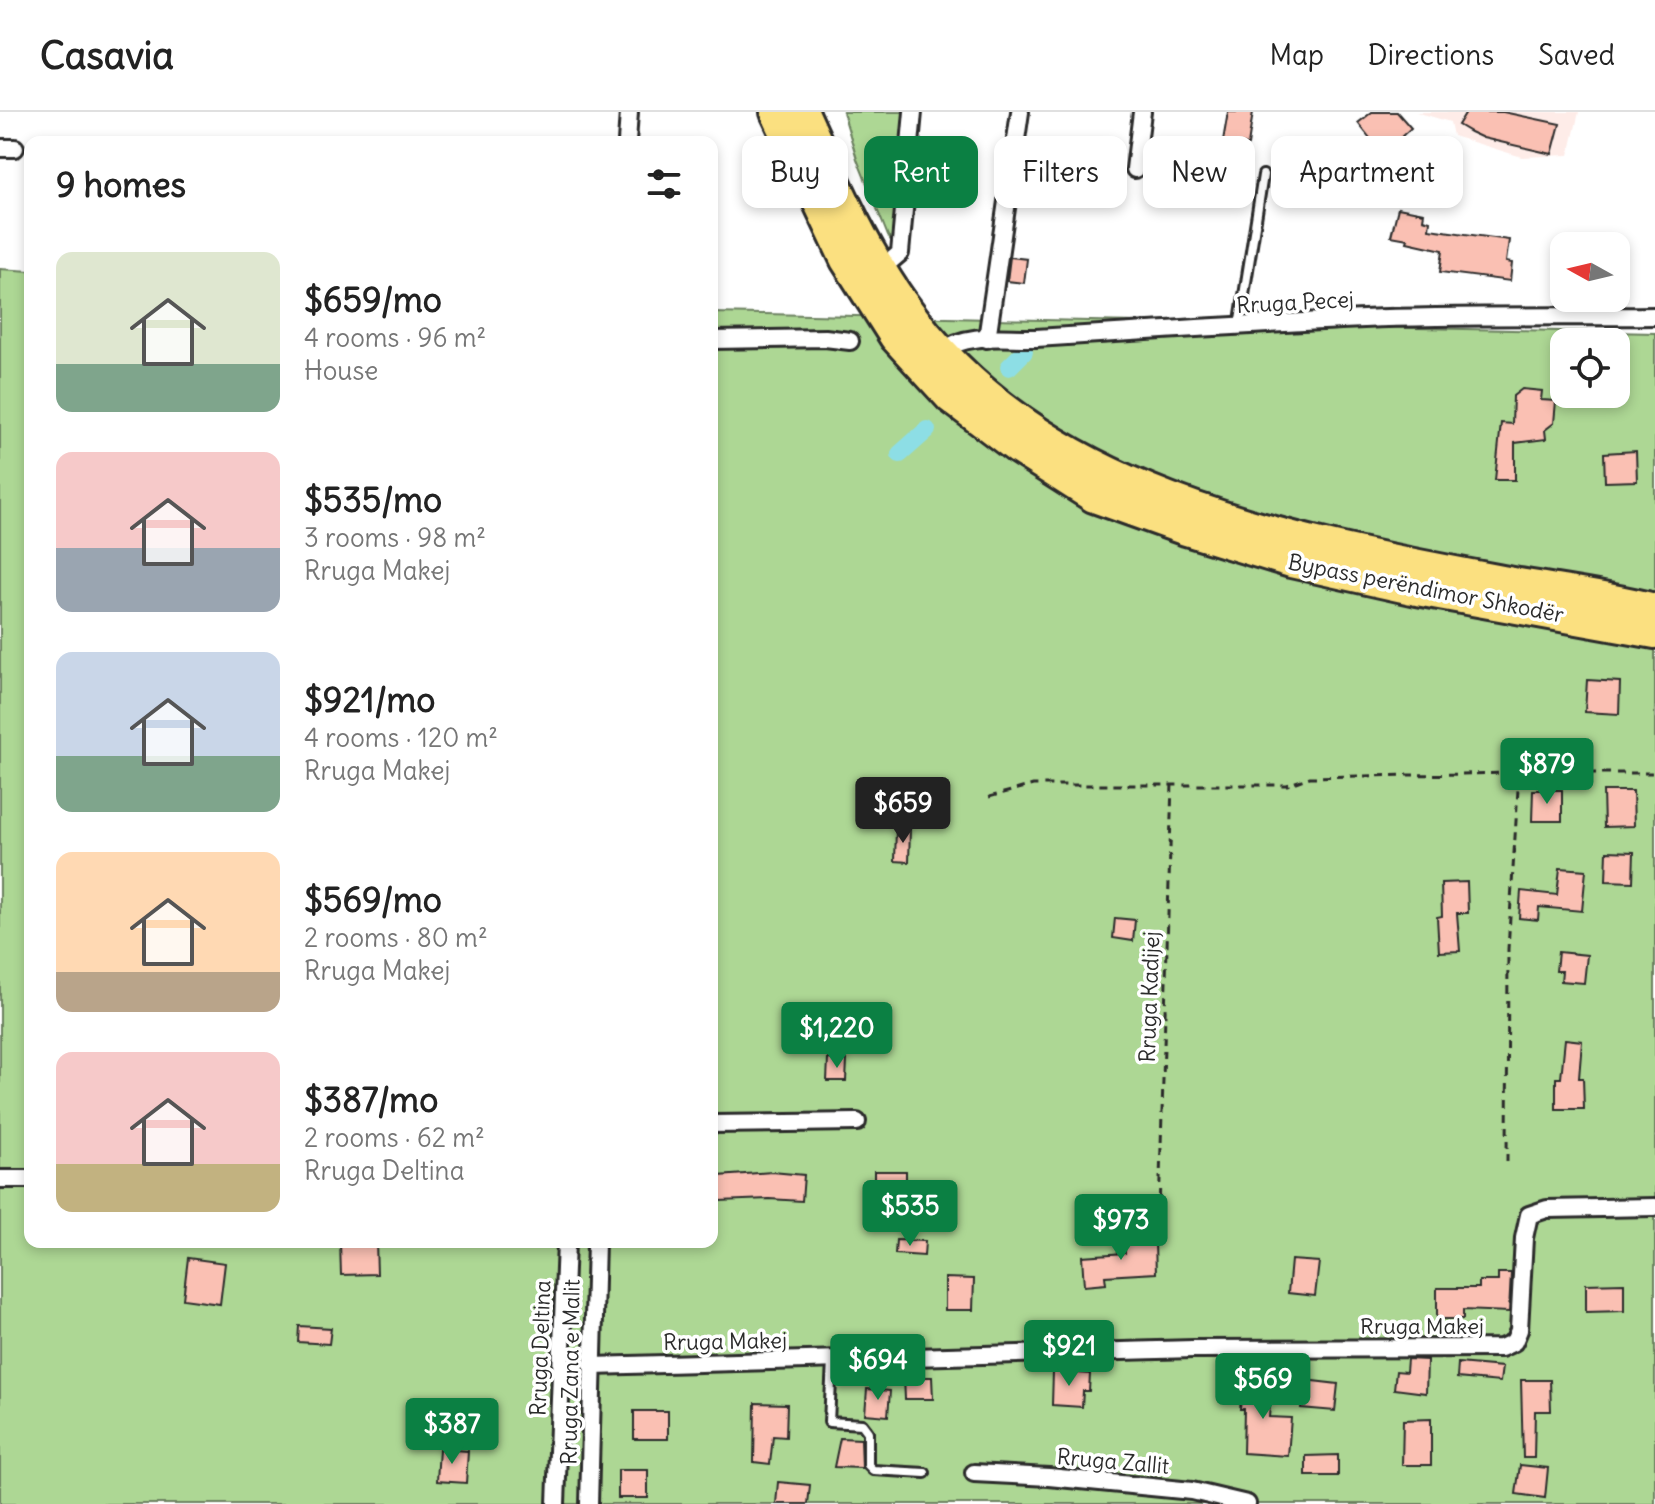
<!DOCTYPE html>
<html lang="en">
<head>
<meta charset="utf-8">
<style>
	:root { --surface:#fff; --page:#f2f2f2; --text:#222; --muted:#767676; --line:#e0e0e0; --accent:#0b8043 }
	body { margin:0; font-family:Delius,sans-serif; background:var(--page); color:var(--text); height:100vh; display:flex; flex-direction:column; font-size:30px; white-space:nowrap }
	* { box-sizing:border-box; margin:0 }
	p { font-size:26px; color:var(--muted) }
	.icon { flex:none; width:44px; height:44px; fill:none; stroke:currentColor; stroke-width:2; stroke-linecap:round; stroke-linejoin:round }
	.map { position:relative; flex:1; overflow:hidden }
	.panel { position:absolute; left:24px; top:24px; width:694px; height:1112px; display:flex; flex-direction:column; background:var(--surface); border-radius:16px; box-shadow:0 4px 12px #0003 }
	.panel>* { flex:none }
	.top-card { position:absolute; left:742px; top:24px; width:760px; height:72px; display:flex; gap:16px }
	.needle { width:52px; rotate:278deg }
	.fabs { position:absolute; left:1550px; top:120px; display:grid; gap:16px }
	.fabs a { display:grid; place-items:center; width:80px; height:80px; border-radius:16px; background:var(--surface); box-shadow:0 4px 12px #0003; font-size:40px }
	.price { position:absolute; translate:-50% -68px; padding:0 18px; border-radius:8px; background:var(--accent); color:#fff; font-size:26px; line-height:52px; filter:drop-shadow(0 2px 4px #0008) }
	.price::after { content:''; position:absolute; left:50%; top:48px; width:24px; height:18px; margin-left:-12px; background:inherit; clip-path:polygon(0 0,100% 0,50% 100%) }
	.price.current { background:#222; color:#fff }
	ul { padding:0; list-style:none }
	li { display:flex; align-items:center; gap:24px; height:200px; padding:0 32px }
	li span { display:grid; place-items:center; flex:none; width:224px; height:160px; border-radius:16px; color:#555 }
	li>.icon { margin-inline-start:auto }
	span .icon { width:96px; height:96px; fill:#fffc; stroke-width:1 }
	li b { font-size:34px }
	h2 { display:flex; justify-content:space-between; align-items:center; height:96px; padding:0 32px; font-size:34px }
	.tag { padding:0 28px; border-radius:16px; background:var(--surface); box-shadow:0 4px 12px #0003; font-size:28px; line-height:72px }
	.tag.current { background:var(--accent); color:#fff }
	header { display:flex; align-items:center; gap:48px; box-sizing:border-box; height:112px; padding:0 40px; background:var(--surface); border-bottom:2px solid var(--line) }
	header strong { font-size:38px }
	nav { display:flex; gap:44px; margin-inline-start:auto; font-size:28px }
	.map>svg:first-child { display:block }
	.built { fill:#feece8 }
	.green { fill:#add794; stroke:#6c8160; stroke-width:2; fill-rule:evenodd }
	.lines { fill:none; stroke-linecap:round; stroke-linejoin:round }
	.canal { stroke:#8ddee5; stroke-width:18 }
	.building { fill:#fac0b3; stroke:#2b2b2b; stroke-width:2 }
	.lane-casing { stroke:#2b2b2b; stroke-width:14 }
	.street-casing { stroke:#2b2b2b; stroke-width:22 }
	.highway-casing { stroke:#2b2b2b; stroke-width:36 }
	.path { stroke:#2b2b2b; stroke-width:3; stroke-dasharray:8 6; stroke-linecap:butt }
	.lane { stroke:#fff; stroke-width:8 }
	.street { stroke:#fff; stroke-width:16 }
	.highway { stroke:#fbe080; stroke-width:30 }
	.labels { text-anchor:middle; stroke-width:7; stroke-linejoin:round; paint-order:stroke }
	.street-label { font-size:22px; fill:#2b2b2b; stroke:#fff }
</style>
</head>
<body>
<header>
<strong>Casavia</strong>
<nav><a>Map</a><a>Directions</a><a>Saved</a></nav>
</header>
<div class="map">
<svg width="1655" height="1392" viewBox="0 0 1655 1392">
	<rect width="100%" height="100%" fill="#fff"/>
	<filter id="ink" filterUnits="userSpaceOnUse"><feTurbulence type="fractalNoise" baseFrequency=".0125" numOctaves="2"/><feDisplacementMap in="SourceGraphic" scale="16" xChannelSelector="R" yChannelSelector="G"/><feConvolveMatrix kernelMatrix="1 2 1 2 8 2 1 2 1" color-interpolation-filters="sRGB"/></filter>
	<g filter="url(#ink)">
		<!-- built -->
		<polygon class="built" points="1416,0 1579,0 1569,43 1522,45 1453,24 1450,10"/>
		<!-- green -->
		<g class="green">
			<polygon points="843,0 911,0 897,133 893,132 888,124 857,47"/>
			<path d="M0 157 30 159V1130H712V201L1655 221V1392H0ZM1564 230H1616V282H1564Z"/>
		</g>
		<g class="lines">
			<!-- canal -->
			<g class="canal">
				<polyline points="1009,255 1024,240"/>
				<polyline points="900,342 927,318"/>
			</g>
		</g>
		<!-- building -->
		<g class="building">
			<polygon points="1228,0 1253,0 1248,33 1223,29"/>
			<polygon points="1372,0 1397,0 1411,16 1402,24 1432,61 1417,72 1387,36 1381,40 1358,11"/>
			<polygon points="1466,0 1503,0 1560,12 1552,42 1483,26 1470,20 1458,13"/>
			<polygon points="1398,96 1424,101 1423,107 1430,109 1429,117 1509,128 1506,150 1512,151 1510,169 1440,160 1443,138 1407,130 1408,127 1391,124"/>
			<polygon points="1010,145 1027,147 1024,171 1007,169"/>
			<polygon points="1522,277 1542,279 1541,288 1556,289 1554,311 1545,318 1546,327 1515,331 1515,368 1495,368 1501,311 1512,312 1513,284"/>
			<polygon points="1636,339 1637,369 1605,370 1604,341"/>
			<polygon points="1587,568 1620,570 1619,602 1585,600"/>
			<polygon points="1533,678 1562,678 1562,709 1532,709"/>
			<polygon points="1603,679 1633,679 1634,714 1604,715"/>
			<polygon points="896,716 910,716 909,750 895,749"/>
			<polygon points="1607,739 1634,740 1633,770 1606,769"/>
			<polygon points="1560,756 1586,758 1582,799 1539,795 1538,808 1519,806 1521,779 1557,783"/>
			<polygon points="1467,770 1468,801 1457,801 1460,839 1439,840 1437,805 1442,804 1441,771"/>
			<polygon points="1115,806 1135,808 1133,829 1113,826"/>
			<polygon points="1558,840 1587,843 1584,871 1561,869 1562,859 1556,859"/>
			<polygon points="1565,927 1582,929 1579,966 1583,966 1584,997 1556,997 1556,966 1561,966"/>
			<polygon points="828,947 847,948 846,969 827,969"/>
			<polygon points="874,1059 906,1059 906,1086 894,1086 895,1100 878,1101 877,1086 874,1086"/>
			<polygon points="772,1060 804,1063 802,1089 769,1087 719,1089 719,1064"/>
			<polygon points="1145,1122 1146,1132 1155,1132 1156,1161 1105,1164 1106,1172 1084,1174 1082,1144 1125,1141 1124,1123"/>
			<polygon points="896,1128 925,1129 924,1144 895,1142"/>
			<polygon points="340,1130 376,1130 377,1162 341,1163"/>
			<polygon points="188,1146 225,1151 220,1192 183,1187"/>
			<polygon points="1291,1148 1319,1150 1315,1184 1288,1181"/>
			<polygon points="1498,1161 1511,1161 1509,1200 1463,1198 1463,1207 1437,1207 1437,1176 1479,1176 1479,1169 1498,1169"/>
			<polygon points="945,1166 974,1167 973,1198 945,1198"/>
			<polygon points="1624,1171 1624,1199 1586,1200 1586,1172"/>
			<polygon points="299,1214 331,1216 329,1232 298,1230"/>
			<polygon points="1407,1247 1427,1248 1426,1281 1394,1277 1396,1259 1406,1260"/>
			<polygon points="1458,1251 1502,1255 1500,1270 1457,1266"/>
			<polygon points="1053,1259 1090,1262 1089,1279 1083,1279 1082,1295 1052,1293"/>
			<polygon points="904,1265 932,1265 933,1287 905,1287"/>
			<polygon points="1243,1267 1272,1269 1269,1305 1291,1306 1288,1344 1243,1341 1244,1297 1240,1297"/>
			<polygon points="1304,1268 1338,1272 1335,1299 1301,1296"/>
			<polygon points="1521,1268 1550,1268 1551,1299 1535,1299 1534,1346 1523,1346"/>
			<polygon points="867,1277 890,1279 888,1304 865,1302"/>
			<polygon points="755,1291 787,1292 786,1325 773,1324 770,1352 754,1350"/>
			<rect x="634" y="1299" width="34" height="28"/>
			<polygon points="1431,1307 1431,1353 1402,1353 1403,1308"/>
			<polygon points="840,1326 861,1327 862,1356 834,1355"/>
			<polygon points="439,1337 468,1339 466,1371 437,1369"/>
			<polygon points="1338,1343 1338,1364 1306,1364 1306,1344"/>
			<polygon points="1520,1353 1548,1356 1545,1386 1516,1382"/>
			<rect x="618" y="1358" width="30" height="28"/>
			<polygon points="778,1370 810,1373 808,1392 776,1392"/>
		</g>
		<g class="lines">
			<!-- lane casing -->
			<g class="lane-casing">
				<g id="lane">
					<polyline points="1239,215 1263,63"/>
					<polyline points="832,1249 829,1310 862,1312 868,1320 868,1353 873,1358 925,1361"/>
				</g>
			</g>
			<!-- street casing -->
			<g class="street-casing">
				<g id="street">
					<polyline points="627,30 629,0"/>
					<polyline points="0,36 15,36"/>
					<polyline points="1135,57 1142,0"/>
					<polyline points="880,158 900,141 913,0"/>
					<polyline points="987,227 1020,0"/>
					<polyline points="712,228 825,226 850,229"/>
					<path d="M942 239C968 220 1005 227 1036 226 1145 219 1254 212 1364 207 1460 203 1558 205 1655 204"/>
					<polyline points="712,1012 857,1010"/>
					<polyline points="0,1067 30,1067"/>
					<polyline points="592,1254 1193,1237 1501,1236 1514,1230 1519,1218 1524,1126 1529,1103 1547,1097 1655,1095"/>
					<polyline points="974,1361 1049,1365 1192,1379 1247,1392"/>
					<polyline points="556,1392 566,1130"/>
					<polyline points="589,1392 596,1130"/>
				</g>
			</g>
			<!-- highway casing -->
			<g class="highway-casing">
				<g id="highway">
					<polyline points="776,0 846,148 895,225 951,286 1017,336 1094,385 1186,418 1291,450 1417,478 1655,521"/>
					<path d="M803 0C833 66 861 133 903 192 1041 387 1294 430 1513 471 1560 479 1608 485 1655 497"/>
				</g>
			</g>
			<!-- path -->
			<g class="path">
				<polyline points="989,685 1033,673 1287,673 1310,665 1514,661 1655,661"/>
				<polyline points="1507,1050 1508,837 1519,661"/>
				<polyline points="1159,1100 1172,671"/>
			</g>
			<!-- lane -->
			<use href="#lane" class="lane"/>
			<!-- street -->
			<use href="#street" class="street"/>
			<!-- highway -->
			<use href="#highway" class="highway"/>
		</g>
	</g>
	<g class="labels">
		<!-- street labels -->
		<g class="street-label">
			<text transform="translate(1295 190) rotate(-3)" y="8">Rruga Pecej</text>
			<text transform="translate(1426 476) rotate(11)" y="8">Bypass perëndimor Shkodër</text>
			<text transform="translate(1149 885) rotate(-88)" y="8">Rruga Kadijej</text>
			<text x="1422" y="1222">Rruga Makej</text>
			<text transform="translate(725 1229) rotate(-1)" y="8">Rruga Makej</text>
			<text transform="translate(540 1236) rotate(-88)" y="8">Rruga Deltina</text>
			<text transform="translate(570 1260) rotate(-89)" y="8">Rruga Zana e Malit</text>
			<text transform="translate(1113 1349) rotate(5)" y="8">Rruga Zallit</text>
		</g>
	</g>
</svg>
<div class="fabs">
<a><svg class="needle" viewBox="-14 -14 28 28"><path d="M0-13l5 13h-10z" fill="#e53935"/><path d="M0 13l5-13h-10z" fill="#767676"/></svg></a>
<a><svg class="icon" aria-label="locate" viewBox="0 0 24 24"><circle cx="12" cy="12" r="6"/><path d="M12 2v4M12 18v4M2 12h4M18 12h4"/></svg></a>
</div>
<b class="price" style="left:1547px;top:694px">$879</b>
<b class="price current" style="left:903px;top:733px">$659</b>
<b class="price" style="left:837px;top:958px">$1,220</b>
<b class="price" style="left:910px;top:1136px">$535</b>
<b class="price" style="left:1121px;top:1150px">$973</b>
<b class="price" style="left:1069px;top:1276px">$921</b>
<b class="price" style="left:878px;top:1290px">$694</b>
<b class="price" style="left:1263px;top:1309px">$569</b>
<b class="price" style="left:452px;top:1354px">$387</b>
<div class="top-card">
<a class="tag">Buy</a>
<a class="tag current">Rent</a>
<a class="tag">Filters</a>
<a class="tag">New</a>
<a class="tag">Apartment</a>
</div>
<section class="panel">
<h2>9 homes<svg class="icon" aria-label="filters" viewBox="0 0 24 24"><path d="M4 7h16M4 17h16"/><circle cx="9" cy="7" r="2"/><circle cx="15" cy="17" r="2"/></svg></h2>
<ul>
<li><span style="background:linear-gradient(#dfe7d0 70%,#7fa58c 0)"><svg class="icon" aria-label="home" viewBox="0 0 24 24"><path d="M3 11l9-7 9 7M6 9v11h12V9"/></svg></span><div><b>$659/mo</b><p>4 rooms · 96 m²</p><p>House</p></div></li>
<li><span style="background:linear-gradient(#f6c9c9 60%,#9aa5b1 0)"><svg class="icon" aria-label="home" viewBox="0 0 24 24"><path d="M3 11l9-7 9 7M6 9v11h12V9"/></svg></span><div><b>$535/mo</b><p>3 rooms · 98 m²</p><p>Rruga Makej</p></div></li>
<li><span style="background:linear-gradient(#c9d6e8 65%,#7fa58c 0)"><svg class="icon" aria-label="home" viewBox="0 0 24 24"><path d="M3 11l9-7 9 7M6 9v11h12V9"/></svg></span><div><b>$921/mo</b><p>4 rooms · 120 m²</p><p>Rruga Makej</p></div></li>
<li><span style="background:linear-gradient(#ffd9b3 75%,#b9a48a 0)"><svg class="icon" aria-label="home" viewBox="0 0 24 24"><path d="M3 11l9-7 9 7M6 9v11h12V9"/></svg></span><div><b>$569/mo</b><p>2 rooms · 80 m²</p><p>Rruga Makej</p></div></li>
<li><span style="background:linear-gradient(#f6c9c9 70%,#c2b280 0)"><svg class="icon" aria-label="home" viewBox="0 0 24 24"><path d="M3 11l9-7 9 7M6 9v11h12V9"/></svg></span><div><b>$387/mo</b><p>2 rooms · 62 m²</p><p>Rruga Deltina</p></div></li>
</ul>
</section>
</div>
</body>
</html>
